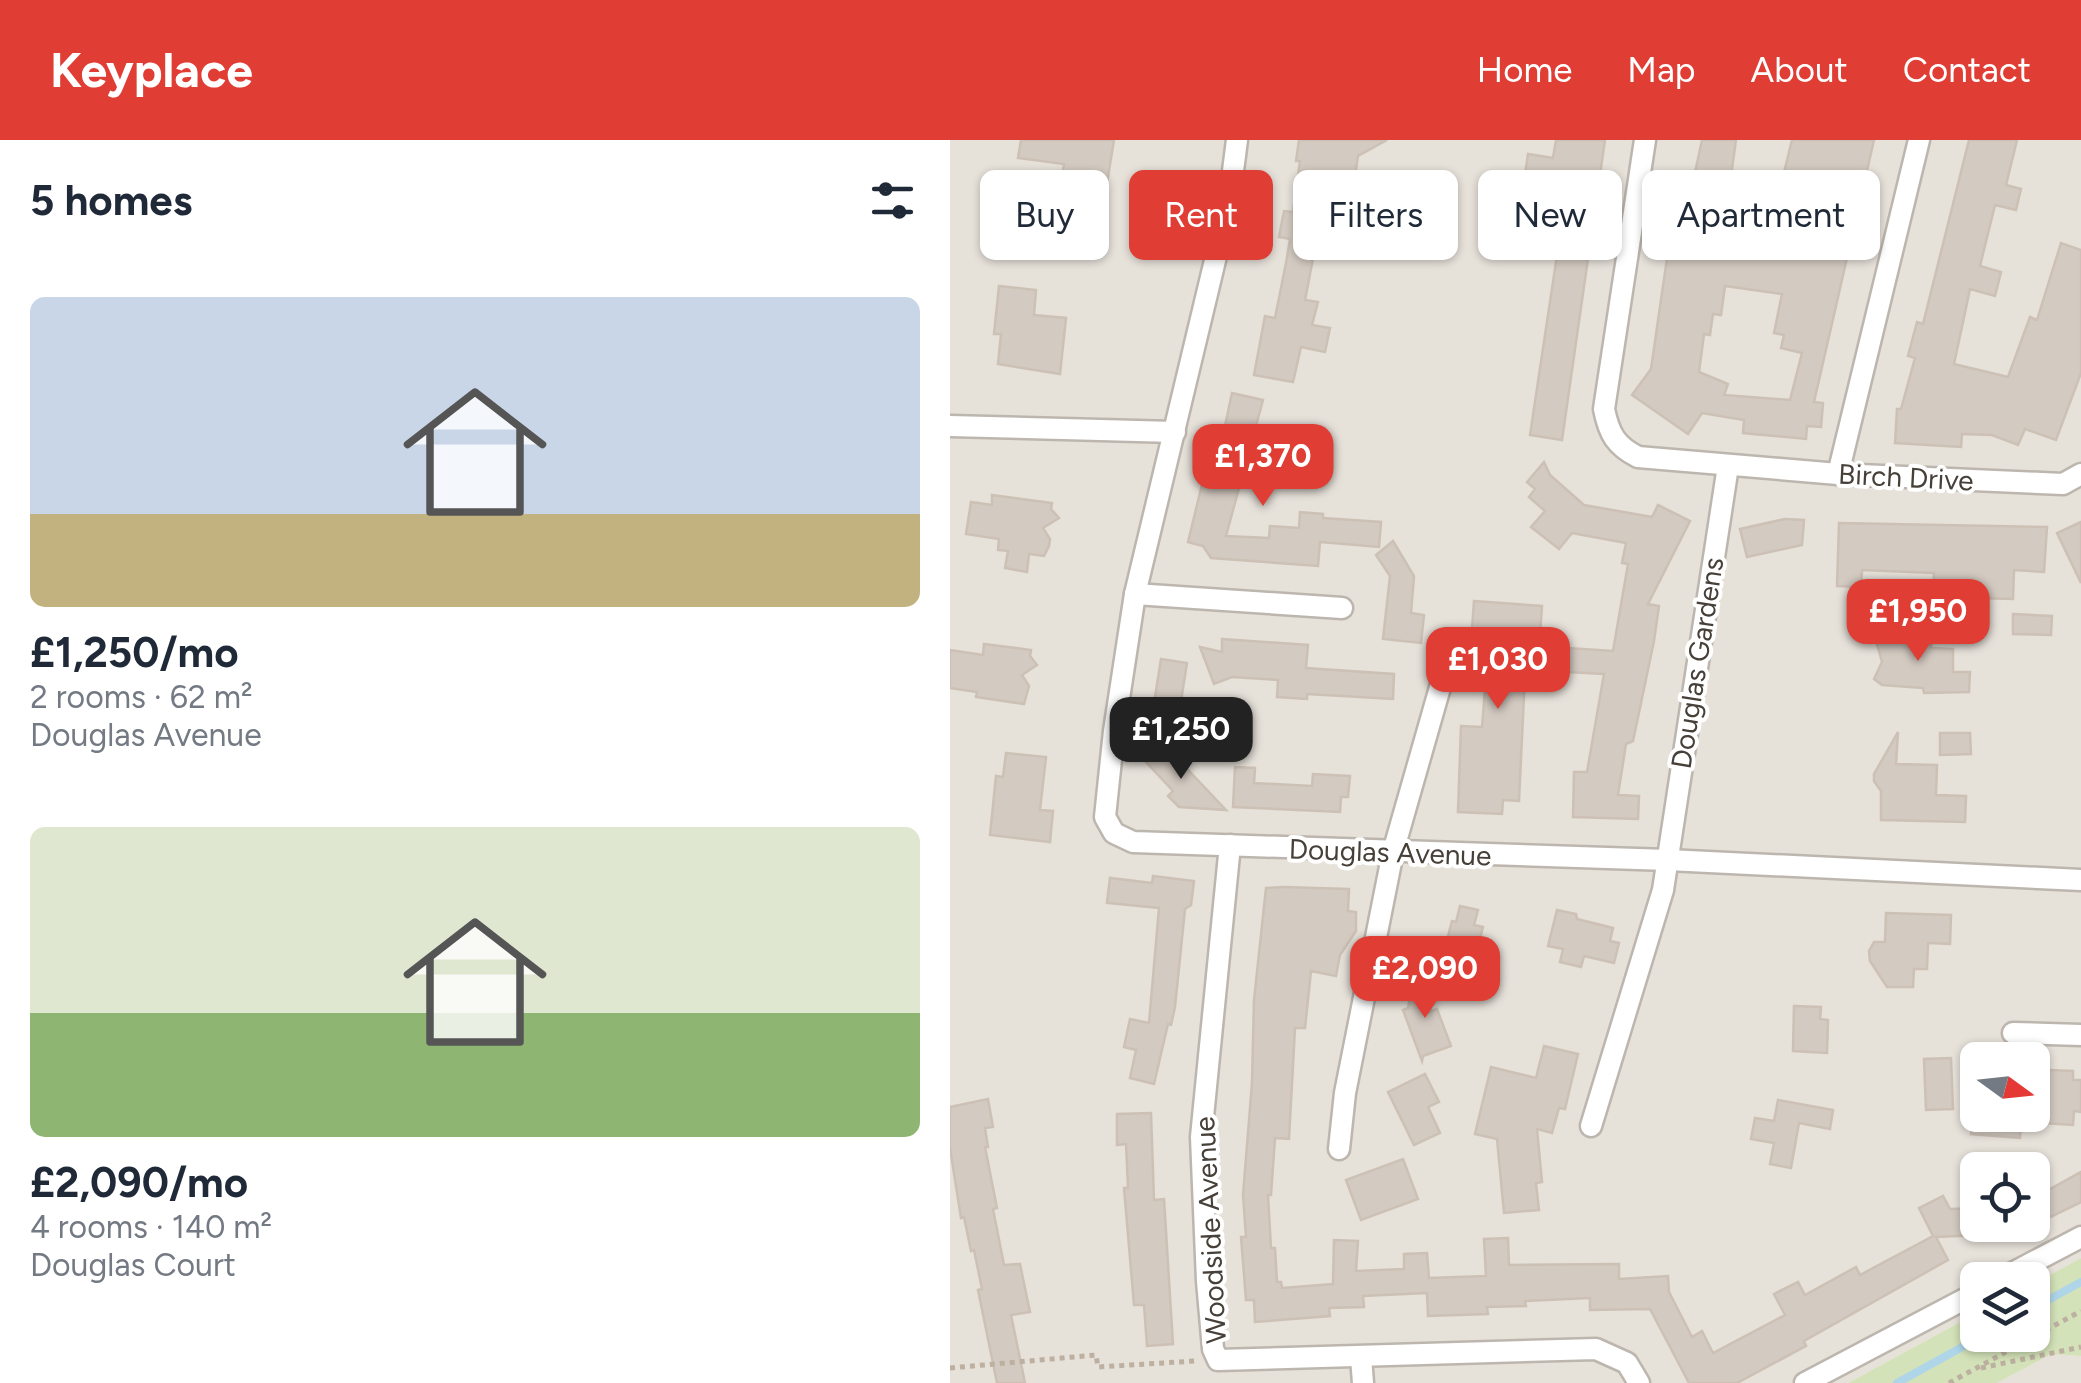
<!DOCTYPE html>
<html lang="en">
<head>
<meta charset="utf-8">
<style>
	:root { --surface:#fff; --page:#f2f2f3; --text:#1f2937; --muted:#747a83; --accent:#e03d34 }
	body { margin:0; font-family:Figtree,sans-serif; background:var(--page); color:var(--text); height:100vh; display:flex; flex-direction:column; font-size:38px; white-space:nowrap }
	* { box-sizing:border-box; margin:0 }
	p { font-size:32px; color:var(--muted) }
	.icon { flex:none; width:55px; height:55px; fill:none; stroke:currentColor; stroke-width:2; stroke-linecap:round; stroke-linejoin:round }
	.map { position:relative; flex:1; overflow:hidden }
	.side { display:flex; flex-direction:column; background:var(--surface); width:950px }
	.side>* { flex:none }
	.banner { position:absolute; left:30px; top:30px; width:950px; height:90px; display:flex; gap:20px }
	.needle { width:65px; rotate:105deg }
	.fabs { position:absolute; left:1010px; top:902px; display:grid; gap:20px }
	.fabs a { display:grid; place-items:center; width:90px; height:90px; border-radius:15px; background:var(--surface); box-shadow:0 2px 8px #0004; font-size:50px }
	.price { position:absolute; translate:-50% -85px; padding:0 22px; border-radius:20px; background:var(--accent); color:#fff; font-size:32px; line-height:65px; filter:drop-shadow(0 2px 5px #0008) }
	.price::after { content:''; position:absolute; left:50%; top:60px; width:30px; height:22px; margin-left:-15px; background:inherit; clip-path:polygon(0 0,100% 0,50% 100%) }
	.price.selected { background:#222; color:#fff }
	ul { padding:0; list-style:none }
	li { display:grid; align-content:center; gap:20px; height:530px; padding:0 30px }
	li span { display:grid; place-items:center; height:310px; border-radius:15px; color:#555 }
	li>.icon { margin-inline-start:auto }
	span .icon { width:180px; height:180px; fill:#fffc; stroke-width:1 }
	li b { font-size:42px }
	h2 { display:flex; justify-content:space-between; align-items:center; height:120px; padding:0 30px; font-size:42px }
	.chip { padding:0 35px; border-radius:15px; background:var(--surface); box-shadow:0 2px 8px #0004; font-size:35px; line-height:90px }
	.chip.selected { background:var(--accent); color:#fff }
	header { display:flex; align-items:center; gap:60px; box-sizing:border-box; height:140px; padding:0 50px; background:var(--accent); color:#fff }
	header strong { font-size:48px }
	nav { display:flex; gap:55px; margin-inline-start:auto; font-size:35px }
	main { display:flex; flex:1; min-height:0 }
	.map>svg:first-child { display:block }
	.residential { fill:#e6e1d9; fill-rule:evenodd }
	.green { fill:#d3e2b8 }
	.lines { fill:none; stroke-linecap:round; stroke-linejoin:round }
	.stream { stroke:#aed6e8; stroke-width:8 }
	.building { fill:#d3cac1; stroke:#cdc1b5; stroke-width:2.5; fill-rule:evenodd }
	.minor-casing { stroke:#bdb6ae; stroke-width:25 }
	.path { stroke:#bdb0a1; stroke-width:5; stroke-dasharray:5 5; stroke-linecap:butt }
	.minor { stroke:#fff; stroke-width:20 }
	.labels { text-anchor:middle; stroke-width:8; stroke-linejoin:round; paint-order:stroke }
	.street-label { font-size:28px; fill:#464039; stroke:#fff }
</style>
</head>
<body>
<header>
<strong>Keyplace</strong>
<nav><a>Home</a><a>Map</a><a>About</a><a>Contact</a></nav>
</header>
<main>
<section class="side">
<h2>5 homes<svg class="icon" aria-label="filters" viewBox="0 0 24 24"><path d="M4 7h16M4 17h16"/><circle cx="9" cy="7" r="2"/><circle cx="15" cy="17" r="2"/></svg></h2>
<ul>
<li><span style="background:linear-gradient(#c9d6e8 70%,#c2b280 0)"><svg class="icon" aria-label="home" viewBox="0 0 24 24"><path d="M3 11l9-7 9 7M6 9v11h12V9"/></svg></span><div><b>£1,250/mo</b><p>2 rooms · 62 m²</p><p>Douglas Avenue</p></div></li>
<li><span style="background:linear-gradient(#dfe7d0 60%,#8fb573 0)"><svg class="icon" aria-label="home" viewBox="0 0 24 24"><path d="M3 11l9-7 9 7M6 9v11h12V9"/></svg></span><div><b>£2,090/mo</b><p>4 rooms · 140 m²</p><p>Douglas Court</p></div></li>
</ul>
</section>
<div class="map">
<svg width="1131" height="1243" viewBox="0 0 1131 1243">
	<rect width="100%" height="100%" fill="#f3efea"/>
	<!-- residential -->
	<g class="residential">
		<path d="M0 0H1131V1118L1083 1144 1082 1140H1028L1027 1173 898 1243H0ZM1028 920H1082V975H1028ZM1028 1030H1082V1085H1028Z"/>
		<polygon points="1101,1214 1131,1216 1131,1243 1047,1243"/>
	</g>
	<!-- green -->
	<polygon class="green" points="1131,1118 1131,1216 1101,1214 1047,1243 898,1243 1027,1173 1028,1195 1082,1195 1083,1144"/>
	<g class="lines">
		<!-- stream -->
		<g class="stream">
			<polyline points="1082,1169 1131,1142"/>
			<polyline points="947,1243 1034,1195"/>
		</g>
	</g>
	<!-- building -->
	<g class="building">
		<polygon points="71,0 164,0 156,49 111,42 114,24 68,18"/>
		<polygon points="349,0 437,0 408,16 405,36 382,33 377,79 382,80 377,105 366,103 355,160 368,162 362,185 380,188 375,212 351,207 343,242 304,235 315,176 325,178 336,123 340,99 329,97 334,71 343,72 350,21 346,21"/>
		<polygon points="606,0 655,0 612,300 580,295 615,62 604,60 608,39 575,34 578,14 603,18"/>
		<path d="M752 0H786L781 36 813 41 805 105 849 118 861 69 827 61 842 0H924L864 262 873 263 871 287 857 286 856 299 793 293 794 280 752 273 738 294 682 255 701 229 725 63 738 65ZM775 146 832 154 824 193 834 195 831 208 852 213 840 260 774 255 778 244 749 232 754 194 760 195 763 174 771 175Z"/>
		<polygon points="1019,0 1067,0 1056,45 1071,49 1066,70 1045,65 1030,126 1051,132 1045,156 1020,149 1004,224 1058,237 1080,177 1087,180 1111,103 1131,110 1131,233 1106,300 1075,289 1068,305 1042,295 1012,294 1011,307 945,303 947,269 951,269 965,218 958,216 967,182 973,184"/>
		<polygon points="49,146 86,150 84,175 116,178 110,234 48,224 51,194 44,194"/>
		<polygon points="282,253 313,260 276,396 319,398 320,386 349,388 350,372 373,374 373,378 431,382 429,407 370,402 368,426 261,418 253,406 238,402 256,328 273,332 282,287 275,286"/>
		<polygon points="328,299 351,304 346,325 326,321"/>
		<polygon points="594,322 600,335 634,365 702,377 708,365 740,381 698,464 709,466 704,501 683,601 676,604 668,655 689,656 688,679 623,677 624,632 637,632 654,534 618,532 619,508 663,511 678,424 672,423 676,403 622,393 609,409 581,387 595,371 579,357 585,349 577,342"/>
		<polygon points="42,355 102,363 101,369 109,378 93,388 100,399 99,406 94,416 79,414 77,432 55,428 58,411 48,410 49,399 16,394 21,362 42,365"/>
		<polygon points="835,379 854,380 852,405 797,417 790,389"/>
		<polygon points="1131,382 1131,443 1107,393"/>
		<polygon points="889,383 1097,387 1094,432 1064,430 1063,459 983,457 984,433 912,430 911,447 887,446"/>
		<polygon points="443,401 464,436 461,473 474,475 471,503 433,499 440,436 426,415"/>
		<polygon points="524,461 592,466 590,494 577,493 569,661 553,660 552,674 508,672 511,586 532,587 535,549 544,550 546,499 540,499 540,491 522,489"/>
		<polygon points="1063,474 1102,476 1101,495 1063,494"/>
		<polygon points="934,492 982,493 981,508 1003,509 1003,532 1020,532 1019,552 974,553 973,548 932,545 924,539 932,522 926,501 934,497"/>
		<polygon points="272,499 358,505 356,528 444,534 443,559 357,554 357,559 327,557 328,540 282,537 264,544 250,507 272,512"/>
		<polygon points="34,504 81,510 80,516 87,525 72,535 79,546 74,564 26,557 27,552 0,548 0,510 33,515"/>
		<polygon points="211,519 237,523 228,580 202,576"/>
		<polygon points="948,592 946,624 987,625 986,655 1016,656 1015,682 931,680 931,651 924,641 924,634"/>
		<polygon points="990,593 1020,593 1021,614 990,615"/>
		<polygon points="213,604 222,613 276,670 229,667 218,656 223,651 195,621"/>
		<polygon points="56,613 96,617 90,670 103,671 100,702 40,695 46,636 53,637"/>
		<polygon points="285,627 305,628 304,643 362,646 363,634 400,636 398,657 391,657 390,672 283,667"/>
		<polygon points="203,736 244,741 241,765 235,769 225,867 221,885 218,884 204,944 180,938 186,910 174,907 180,879 199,883 209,768 157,763 160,738 202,743"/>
		<polygon points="333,747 399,749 398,771 406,772 406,791 390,815 386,836 361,831 355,888 345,888 339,999 325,998 321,1055 318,1055 321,1108 325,1108 327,1142 331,1142 332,1148 383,1144 384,1100 408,1101 406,1131 454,1129 454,1114 477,1113 479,1138 536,1136 534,1099 558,1098 559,1125 669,1124 669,1139 718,1136 719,1152 742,1197 752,1191 763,1213 835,1175 824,1154 848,1142 855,1155 906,1127 910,1135 983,1096 969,1068 993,1056 1000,1069 1028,1068 1028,1095 986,1097 998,1120 854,1201 856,1206 787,1243 739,1243 700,1169 640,1170 640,1158 575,1161 576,1166 537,1167 538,1174 478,1176 477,1153 413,1156 414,1167 379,1168 380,1176 305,1182 304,1160 296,1160 291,1097 296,1097 293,1055 302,943 304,860 316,748"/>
		<polygon points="510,766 528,770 524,785 533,787 527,810 519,808 514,825 492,819 502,781 506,782"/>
		<polygon points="607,770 626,774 627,779 663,788 660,801 669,803 664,823 634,816 631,827 610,822 613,809 598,806"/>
		<polygon points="936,773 1001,775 1000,804 978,803 977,829 964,829 963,847 937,847 920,821 919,811 924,802 935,802"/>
		<polygon points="463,842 484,846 480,872 487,869 501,906 473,916 472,921 453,870 458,868"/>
		<polygon points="844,866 871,867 870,879 878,880 877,913 843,911"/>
		<polygon points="594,906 628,914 615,969 609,968 602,993 587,989 592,1042 586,1043 589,1070 554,1073 547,999 525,994 541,927 586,938"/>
		<polygon points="1001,918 1003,969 976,970 974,919"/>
		<polygon points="1098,930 1123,931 1123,940 1131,940 1131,972 1124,971 1123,985 1094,983"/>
		<polygon points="475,934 489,962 478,967 490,993 464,1005 438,952"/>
		<polygon points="38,959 43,987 35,988 38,1007 35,1007 47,1068 43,1069 54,1125 70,1124 80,1172 61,1175 75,1243 47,1243 28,1150 32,1149 24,1110 21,1111 14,1077 11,1078 0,1008 0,967"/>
		<polygon points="828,960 883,970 880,989 849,983 841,1028 820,1024 824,1003 801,999 805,978 824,981"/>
		<polygon points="201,973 204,1060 214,1059 223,1204 197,1206 194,1165 184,1165 174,1048 178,1048 176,1004 167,1005 167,974"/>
		<polygon points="1022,975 1071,975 1070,998 1021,994"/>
		<polygon points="453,1019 468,1059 411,1080 396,1040"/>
		<polygon points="1131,1032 1131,1062 1082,1086 1082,1059"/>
	</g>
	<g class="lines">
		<!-- minor casing -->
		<g class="minor-casing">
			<g id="minor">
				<polyline points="287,0 279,62 185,454 164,591 155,677 164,693 183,702 718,720 1131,740"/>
				<path d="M695 0 654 269C659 294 666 306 688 317L888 334 1113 344 1131 334"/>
				<polyline points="0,286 225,292"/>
				<polyline points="888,334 969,0"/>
				<polyline points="185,454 392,468"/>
				<polyline points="280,705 251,997 257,1141 263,1209 268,1220 646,1209 677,1223 689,1243"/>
				<polyline points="1063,893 1131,895"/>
				<polyline points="641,986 713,750 778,326"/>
				<polyline points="389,1009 395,953 443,712 499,516 528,517"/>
				<polyline points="1049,1140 1131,1097"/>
				<polyline points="411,1217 413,1243"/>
				<polyline points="855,1243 1028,1152"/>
			</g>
		</g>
		<!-- path -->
		<g class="path">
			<polyline points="0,1228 146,1215 148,1227 245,1221"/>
			<polyline points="1031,1228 1131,1207"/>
			<polyline points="999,1243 1131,1171"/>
		</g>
		<!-- minor -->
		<use href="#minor" class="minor"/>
	</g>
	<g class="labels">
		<!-- street labels -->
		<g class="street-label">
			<text transform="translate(956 337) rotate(3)" y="10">Birch Drive</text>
			<text transform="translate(747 523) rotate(-81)" y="10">Douglas Gardens</text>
			<text transform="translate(440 712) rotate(2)" y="10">Douglas Avenue</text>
			<text transform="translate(260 1090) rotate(-93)" y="10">Woodside Avenue</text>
		</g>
	</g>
</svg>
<div class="fabs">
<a><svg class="needle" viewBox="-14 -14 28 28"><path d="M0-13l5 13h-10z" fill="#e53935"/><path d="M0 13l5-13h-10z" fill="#747a83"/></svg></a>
<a><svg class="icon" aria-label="locate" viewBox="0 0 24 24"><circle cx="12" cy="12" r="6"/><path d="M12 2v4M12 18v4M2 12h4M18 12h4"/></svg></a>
<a><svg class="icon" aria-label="layers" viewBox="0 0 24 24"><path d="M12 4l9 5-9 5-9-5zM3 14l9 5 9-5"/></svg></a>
</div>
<b class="price" style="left:313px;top:369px">£1,370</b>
<b class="price" style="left:968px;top:524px">£1,950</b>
<b class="price" style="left:548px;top:572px">£1,030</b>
<b class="price selected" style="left:231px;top:642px">£1,250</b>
<b class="price" style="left:475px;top:881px">£2,090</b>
<div class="banner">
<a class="chip">Buy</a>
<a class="chip selected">Rent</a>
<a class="chip">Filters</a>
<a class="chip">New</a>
<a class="chip">Apartment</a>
</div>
</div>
</main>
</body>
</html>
